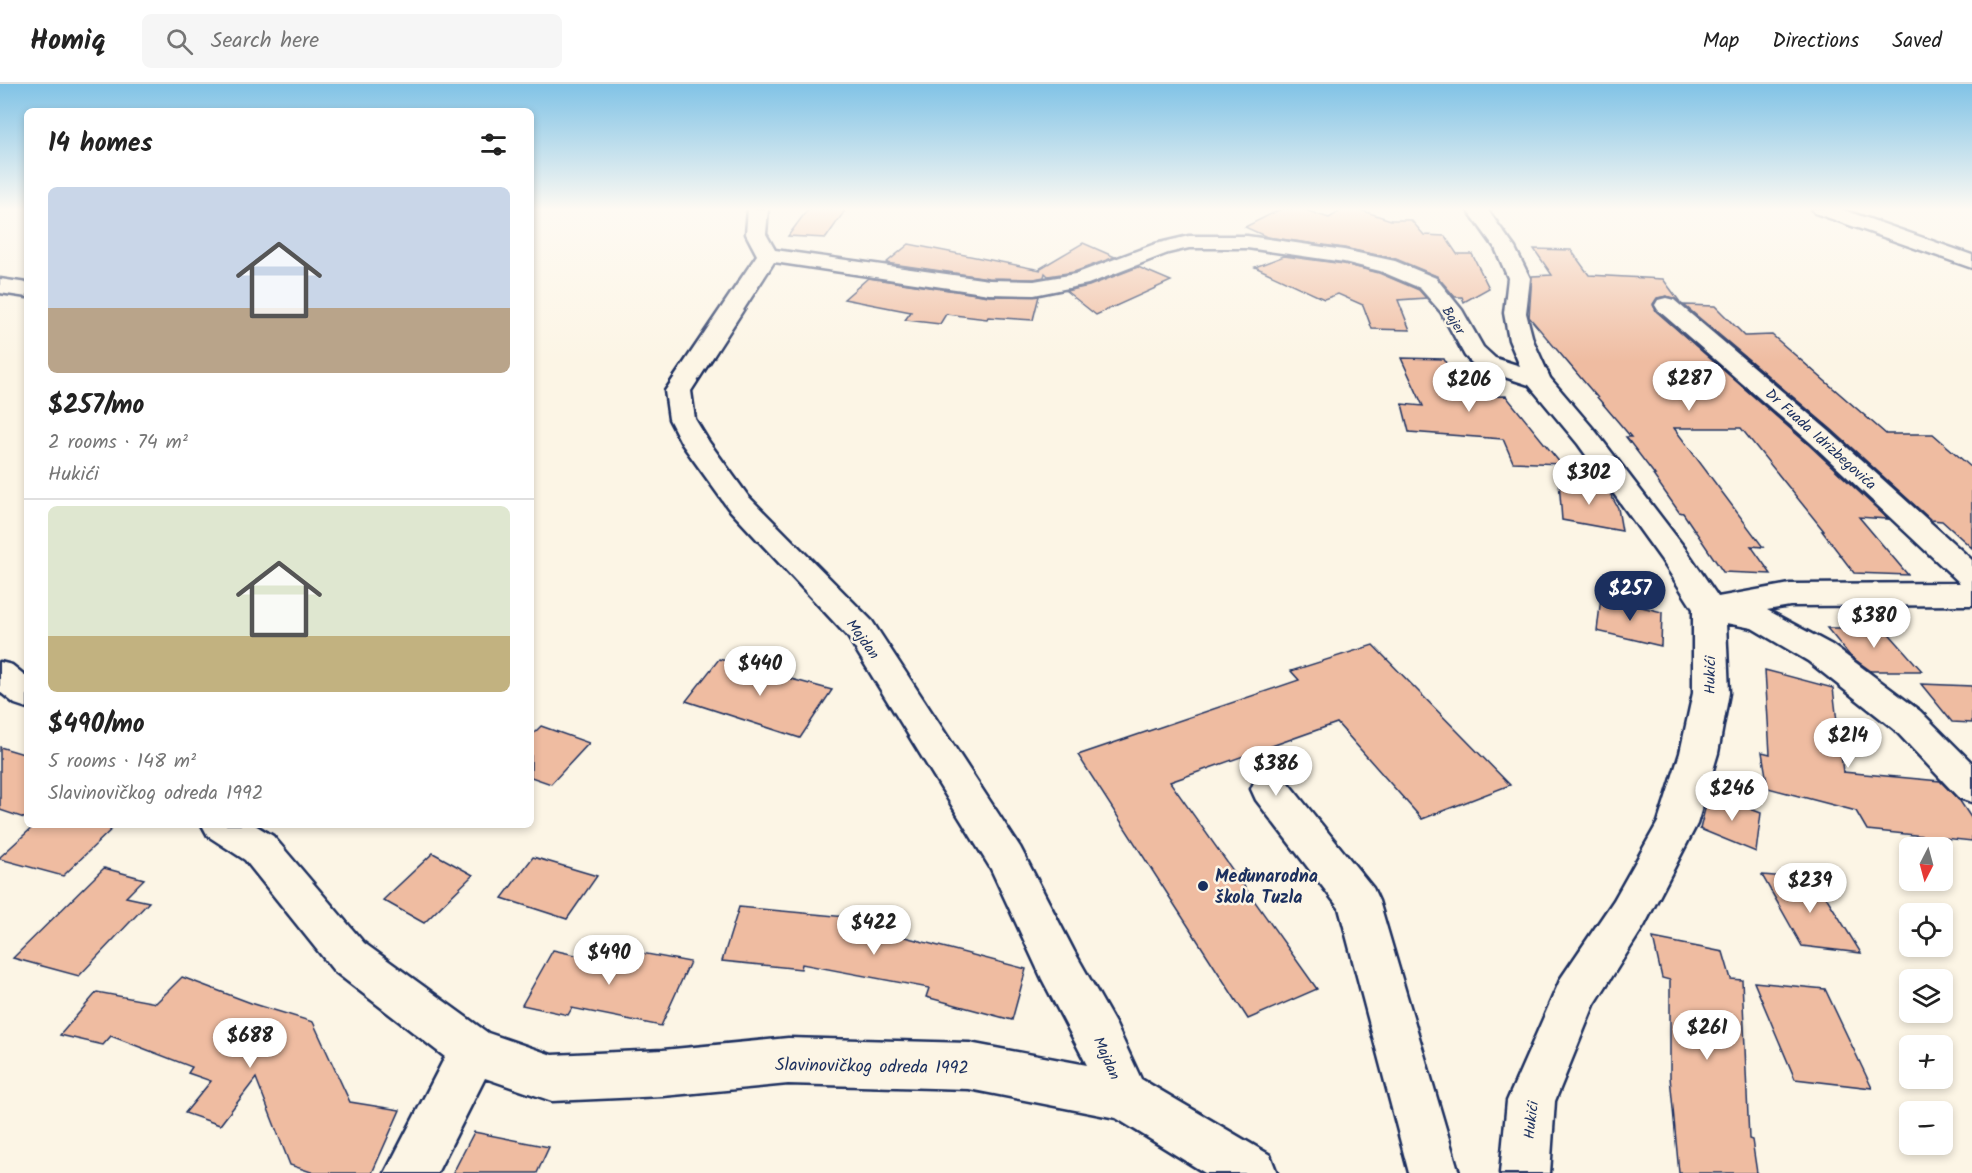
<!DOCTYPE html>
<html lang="en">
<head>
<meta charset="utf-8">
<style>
	:root { --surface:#fff; --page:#f6f6f6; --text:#222; --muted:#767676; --line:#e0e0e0; --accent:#1b2f5e }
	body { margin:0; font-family:Kalam,sans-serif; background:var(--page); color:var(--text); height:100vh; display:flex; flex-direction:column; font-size:22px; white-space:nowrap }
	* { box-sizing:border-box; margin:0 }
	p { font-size:20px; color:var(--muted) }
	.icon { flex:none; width:33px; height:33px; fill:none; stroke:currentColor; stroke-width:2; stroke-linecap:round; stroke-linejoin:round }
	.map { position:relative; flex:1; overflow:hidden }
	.panel { position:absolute; left:24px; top:24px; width:510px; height:720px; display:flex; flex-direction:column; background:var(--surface); border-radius:9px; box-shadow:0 3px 9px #0003 }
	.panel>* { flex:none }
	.needle { width:39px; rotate:186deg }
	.controls { position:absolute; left:1899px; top:753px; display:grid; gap:12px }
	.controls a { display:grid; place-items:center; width:54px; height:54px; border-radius:9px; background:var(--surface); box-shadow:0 3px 9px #0003; font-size:30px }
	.price { position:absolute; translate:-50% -51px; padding:0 14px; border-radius:21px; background:#fff; color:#222; font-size:20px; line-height:39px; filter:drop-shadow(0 2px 3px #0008) }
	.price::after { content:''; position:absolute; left:50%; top:36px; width:18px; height:14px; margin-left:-9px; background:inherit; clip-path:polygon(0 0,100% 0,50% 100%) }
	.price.current { background:var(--accent); color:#fff }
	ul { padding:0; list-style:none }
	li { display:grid; align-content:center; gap:12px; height:318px; padding:0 24px }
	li+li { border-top:2px solid var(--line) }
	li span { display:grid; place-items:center; height:186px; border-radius:9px; color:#555 }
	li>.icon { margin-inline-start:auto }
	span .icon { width:108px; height:108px; fill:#fffc; stroke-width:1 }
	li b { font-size:26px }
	h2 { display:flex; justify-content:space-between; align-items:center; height:72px; padding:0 24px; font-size:26px }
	header { display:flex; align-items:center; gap:36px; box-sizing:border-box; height:84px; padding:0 30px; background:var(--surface); border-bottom:2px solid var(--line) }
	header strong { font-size:28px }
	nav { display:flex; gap:33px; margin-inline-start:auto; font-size:21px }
	.search { width:420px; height:54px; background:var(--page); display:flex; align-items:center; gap:15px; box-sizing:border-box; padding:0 21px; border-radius:9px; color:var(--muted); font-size:22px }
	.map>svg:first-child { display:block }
	.building { fill:#efbca1; stroke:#1b2f5e; stroke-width:1.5 }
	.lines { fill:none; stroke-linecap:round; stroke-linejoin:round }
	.minor-casing { stroke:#1b2f5e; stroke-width:5 }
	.minor { fill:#fcf5e5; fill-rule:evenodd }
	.poi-dot { fill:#1b2f5e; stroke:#fcf5e5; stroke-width:2 }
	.labels { text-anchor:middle; stroke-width:5; stroke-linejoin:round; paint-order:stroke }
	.far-street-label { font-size:14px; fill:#1b2f5e; stroke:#fcf5e5 }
	.street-label { font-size:15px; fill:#1b2f5e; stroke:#fcf5e5 }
	.near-poi-label { font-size:18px; font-weight:bold; fill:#1b2f5e; stroke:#fcf5e5; text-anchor:start }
	.near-street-label { font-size:18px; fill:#1b2f5e; stroke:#fcf5e5 }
</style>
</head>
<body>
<header>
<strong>Homiq</strong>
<div class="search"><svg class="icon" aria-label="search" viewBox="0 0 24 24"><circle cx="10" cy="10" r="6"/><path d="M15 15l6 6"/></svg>Search here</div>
<nav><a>Map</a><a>Directions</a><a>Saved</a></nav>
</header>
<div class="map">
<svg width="1972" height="1089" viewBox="0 0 1972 1089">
	<rect width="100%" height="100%" fill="#fcf5e5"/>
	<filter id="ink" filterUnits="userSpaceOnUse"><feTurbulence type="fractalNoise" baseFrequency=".0167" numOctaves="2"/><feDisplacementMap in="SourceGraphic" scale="12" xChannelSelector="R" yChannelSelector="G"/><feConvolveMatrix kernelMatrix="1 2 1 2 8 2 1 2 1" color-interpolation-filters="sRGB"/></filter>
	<g filter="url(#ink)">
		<!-- building -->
		<g class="building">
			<polygon points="808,125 846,125 826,154 788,152"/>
			<polygon points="1281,125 1302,125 1329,134 1344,125 1357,125 1391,136 1411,136 1424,151 1445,152 1457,170 1472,170 1489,204 1464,218 1462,213 1455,213 1437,192 1396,175 1344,164 1267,153 1245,143"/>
			<polygon points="1083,159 1115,173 1074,188 1048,192 1045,189 1044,193 1034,195 989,194 886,179 909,160 1041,186 1039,185"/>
			<polygon points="1534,165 1571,166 1589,191 1663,195 1680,218 1667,212 1657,214 1653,220 1656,227 1809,361 1888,435 1859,433 1908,491 1854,489 1822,447 1824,447 1741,344 1674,344 1763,463 1751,462 1771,490 1723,488 1683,429 1679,428 1653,391 1655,391 1626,353 1631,353 1529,233 1532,192 1552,191"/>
			<polygon points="1284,172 1344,180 1379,189 1419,206 1426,214 1398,216 1410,246 1372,245 1363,221 1338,210 1324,215 1255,183"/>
			<polygon points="1138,183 1171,197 1096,231 1066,207 1089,202"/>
			<polygon points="868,194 989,212 1039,212 1033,236 988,233 987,235 946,230 940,240 905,236 911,228 844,215"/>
			<polygon points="1684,221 1715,222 1745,252 1772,251 1886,350 1933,350 1972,384 1972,464 1942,437 1931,436 1831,345"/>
			<polygon points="1401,274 1444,275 1463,313 1506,312 1561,380 1513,378 1503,355 1409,348 1402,320 1423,322"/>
			<polygon points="1559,397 1608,406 1618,424 1622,447 1562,436"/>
			<polygon points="1601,513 1662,528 1661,562 1597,547"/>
			<polygon points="1827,544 1884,544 1922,587 1871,587 1850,572"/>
			<polygon points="1373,561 1510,701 1422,735 1337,639 1170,698 1317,905 1248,935 1078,671 1299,596 1291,587"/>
			<polygon points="719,575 780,592 832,606 800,654 686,617"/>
			<polygon points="1765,586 1833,604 1843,688 1940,697 1960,717 1972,735 1972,757 1867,746 1856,727 1768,704 1762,668 1770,670"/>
			<polygon points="1921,600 1972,602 1972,639 1952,638"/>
			<polygon points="541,642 589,659 551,700 531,693 531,652"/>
			<polygon points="0,663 27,671 27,735 0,726"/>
			<polygon points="1709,709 1761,729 1756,768 1700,745"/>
			<polygon points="35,741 116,741 63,792 0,775 0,773"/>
			<polygon points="433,769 473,791 424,839 383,816"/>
			<polygon points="533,773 597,792 567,835 502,814"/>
			<polygon points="104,784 144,795 126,813 149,818 79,892 13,874"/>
			<polygon points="1762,791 1815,795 1861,869 1802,862"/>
			<polygon points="739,823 846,833 849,825 902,834 897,851 1026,885 1012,936 926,913 929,904 802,880 801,885 722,877"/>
			<polygon points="1653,854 1723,868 1731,895 1742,896 1749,1055 1752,1056 1757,1089 1679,1089 1670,993 1670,896 1662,894"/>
			<polygon points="553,866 624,882 631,867 690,878 661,942 572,924 568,931 522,921"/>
			<polygon points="182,893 251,919 313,938 350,1018 400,1026 372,1089 314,1089 290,1081 256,994 220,1041 185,1029 211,997 188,989 192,983 111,952 103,961 60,951 97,908 156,919"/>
			<polygon points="1754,898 1825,905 1872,1004 1795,995"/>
			<polygon points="474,1048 549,1063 537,1089 453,1089"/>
		</g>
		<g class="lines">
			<!-- minor casing -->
			<g class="minor-casing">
				<g id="minor">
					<polygon points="748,125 768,125 766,150 775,166 989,196 1034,197 1075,190 1155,160 1189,152 1247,152 1344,166 1395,177 1436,194 1462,226 1483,263 1495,274 1520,282 1509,256 1504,229 1508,194 1495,164 1467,125 1487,125 1515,164 1530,194 1526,229 1533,256 1550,294 1596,348 1684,463 1718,513 1790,500 1960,499 1811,359 1658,226 1655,221 1658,216 1666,214 1674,216 1829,347 1972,476 1972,521 1790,522 1767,526 1832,561 1920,627 1972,679 1972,718 1959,714 1894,645 1808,577 1752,544 1726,539 1729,609 1718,669 1697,740 1644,842 1594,921 1555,1017 1550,1089 1500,1089 1507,1017 1561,894 1614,816 1658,738 1680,669 1693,609 1693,525 1661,475 1578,360 1529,301 1477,284 1465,272 1441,228 1420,204 1380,187 1344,178 1247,164 1189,164 1168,169 1088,200 1034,211 989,210 774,178 691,307 695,335 709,358 748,412 872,537 1020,763 1074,867 1116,941 1141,995 1270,1071 1277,1089 1205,1089 1116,1034 969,1005 788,1000 663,1012 552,1017 485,994 437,1089 385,1089 445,973 334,887 245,776 208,752 202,741 255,741 273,752 364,859 488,949 552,971 663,966 788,954 969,959 1087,981 1042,895 991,785 848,553 728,424 682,360 669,335 665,307 757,171 746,150"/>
					<polygon points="1812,125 1841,125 1972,171 1972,184 1815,129"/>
					<polygon points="0,195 27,199 27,213 0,209"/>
					<polygon points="0,578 12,581 27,593 27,624 15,620 0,608"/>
					<polygon points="1270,690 1284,694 1373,804 1379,817 1459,1089 1409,1089 1339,824 1256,716 1251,705 1256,694"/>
				</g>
			</g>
			<!-- minor -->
			<use href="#minor" class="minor"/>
		</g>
	</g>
	<!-- sky -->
	<linearGradient id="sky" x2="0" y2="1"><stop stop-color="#81c3e6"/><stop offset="0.45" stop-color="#fefaf3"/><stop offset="1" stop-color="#fefaf3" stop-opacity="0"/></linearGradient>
	<rect width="1972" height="278" fill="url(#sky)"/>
	<!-- markers -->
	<circle class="poi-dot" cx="1203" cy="802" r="6"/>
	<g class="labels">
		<!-- far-street labels -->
		<g class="far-street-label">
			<text transform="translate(1454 236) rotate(58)" y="5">Bajer</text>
		</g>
		<!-- street labels -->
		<g class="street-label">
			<text transform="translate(1821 355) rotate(42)" y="5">Dr Fuada Idrizbegovića</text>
			<text transform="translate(863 555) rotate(54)" y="5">Majdan</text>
			<text transform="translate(1710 591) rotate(-89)" y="5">Hukići</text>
			<text transform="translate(1107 974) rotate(66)" y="5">Majdan</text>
			<text transform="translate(1531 1036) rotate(-83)" y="5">Hukići</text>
		</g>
		<!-- near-poi labels -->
		<g class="near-poi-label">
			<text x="1215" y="798">Međunarodna<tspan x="1215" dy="21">škola Tuzla</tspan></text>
		</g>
		<!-- near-street labels -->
		<g class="near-street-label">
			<text transform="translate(872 982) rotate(1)" y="6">Slavinovičkog odreda 1992</text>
		</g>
	</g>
</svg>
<div class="controls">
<a><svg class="needle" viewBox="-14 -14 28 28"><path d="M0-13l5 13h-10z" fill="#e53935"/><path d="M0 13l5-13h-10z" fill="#767676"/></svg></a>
<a><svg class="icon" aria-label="locate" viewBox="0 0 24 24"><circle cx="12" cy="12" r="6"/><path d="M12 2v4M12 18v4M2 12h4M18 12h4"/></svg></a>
<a><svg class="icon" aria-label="layers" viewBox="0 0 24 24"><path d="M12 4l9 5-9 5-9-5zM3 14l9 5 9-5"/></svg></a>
<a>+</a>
<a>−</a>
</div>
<b class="price" style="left:1689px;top:328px">$287</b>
<b class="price" style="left:1469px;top:329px">$206</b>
<b class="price" style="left:1589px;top:422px">$302</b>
<b class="price current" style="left:1630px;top:538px">$257</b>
<b class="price" style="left:1874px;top:565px">$380</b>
<b class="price" style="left:760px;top:613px">$440</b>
<b class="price" style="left:1848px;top:685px">$214</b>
<b class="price" style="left:1276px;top:713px">$386</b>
<b class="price" style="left:1732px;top:738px">$246</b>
<b class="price" style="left:1810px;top:830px">$239</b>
<b class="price" style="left:874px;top:872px">$422</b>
<b class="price" style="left:609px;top:902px">$490</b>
<b class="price" style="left:1707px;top:977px">$261</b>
<b class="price" style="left:250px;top:985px">$688</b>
<section class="panel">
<h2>14 homes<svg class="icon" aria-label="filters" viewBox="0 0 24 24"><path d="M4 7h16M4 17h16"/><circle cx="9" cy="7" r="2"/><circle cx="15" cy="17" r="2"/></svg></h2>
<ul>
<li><span style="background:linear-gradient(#c9d6e8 65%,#b9a48a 0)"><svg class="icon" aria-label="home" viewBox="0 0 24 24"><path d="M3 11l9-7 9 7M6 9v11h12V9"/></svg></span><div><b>$257/mo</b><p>2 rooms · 74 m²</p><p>Hukići</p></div></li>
<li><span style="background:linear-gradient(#dfe7d0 70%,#c2b280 0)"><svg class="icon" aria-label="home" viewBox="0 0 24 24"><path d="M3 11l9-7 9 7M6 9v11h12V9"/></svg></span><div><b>$490/mo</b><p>5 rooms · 148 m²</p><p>Slavinovičkog odreda 1992</p></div></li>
</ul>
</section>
</div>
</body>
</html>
